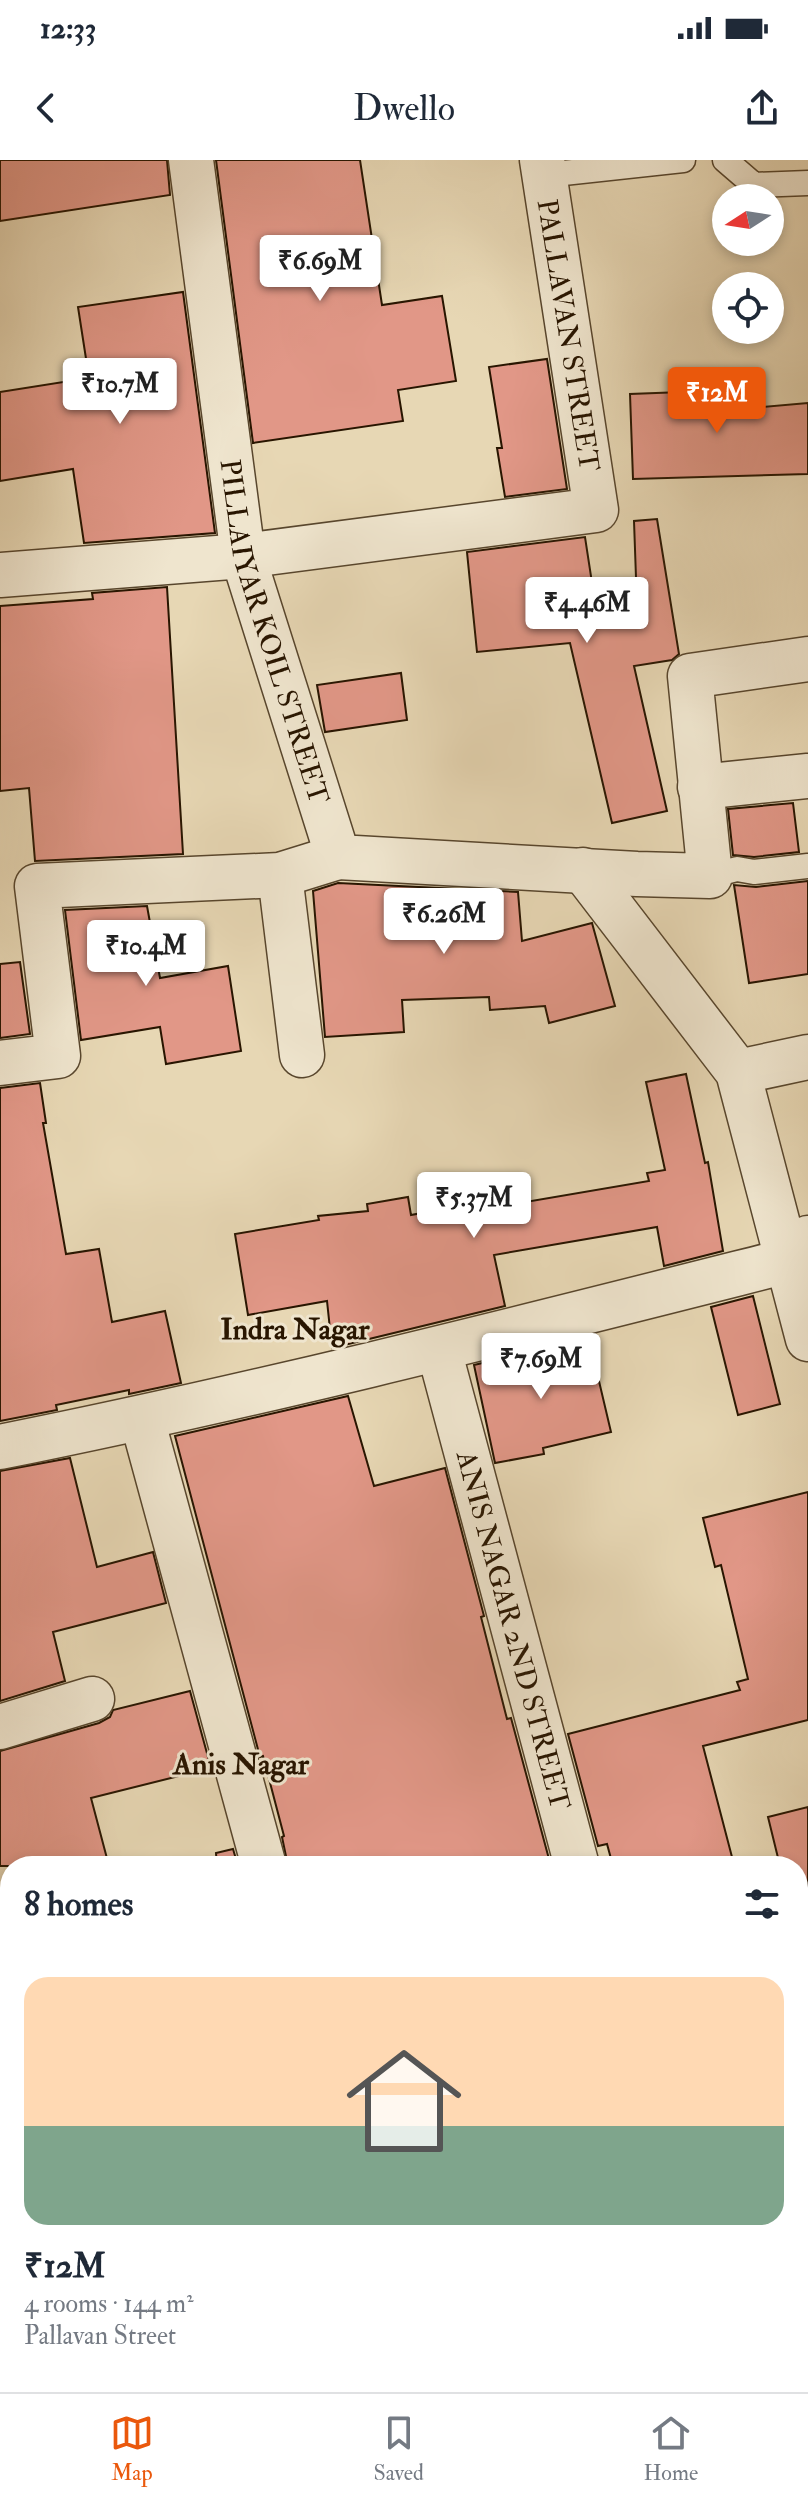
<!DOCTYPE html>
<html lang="en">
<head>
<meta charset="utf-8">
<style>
	:root { --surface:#fff; --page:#f2f2f3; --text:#1f2937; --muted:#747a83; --line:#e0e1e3; --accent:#ea580c }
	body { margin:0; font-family:"IM FELL Double Pica",serif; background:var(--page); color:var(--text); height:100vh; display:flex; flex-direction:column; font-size:30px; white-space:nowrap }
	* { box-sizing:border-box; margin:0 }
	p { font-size:26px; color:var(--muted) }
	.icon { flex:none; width:44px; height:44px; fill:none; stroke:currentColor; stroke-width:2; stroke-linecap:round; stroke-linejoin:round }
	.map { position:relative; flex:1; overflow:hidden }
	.side { position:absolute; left:0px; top:1696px; width:808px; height:536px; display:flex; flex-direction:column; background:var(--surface); border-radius:32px 32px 0 0; box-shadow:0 4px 12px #0003 }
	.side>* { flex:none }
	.needle { width:52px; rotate:258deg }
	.fabs { position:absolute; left:712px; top:24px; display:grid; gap:16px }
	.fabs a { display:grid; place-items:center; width:72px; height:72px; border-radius:50%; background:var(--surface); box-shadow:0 4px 12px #0003; font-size:40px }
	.price { position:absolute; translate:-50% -68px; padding:0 18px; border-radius:8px; background:#fff; color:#222; font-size:26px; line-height:52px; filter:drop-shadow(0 2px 4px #0008) }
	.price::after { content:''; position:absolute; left:50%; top:48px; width:24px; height:18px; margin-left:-12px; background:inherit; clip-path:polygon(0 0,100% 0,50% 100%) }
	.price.on { background:var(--accent); color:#fff }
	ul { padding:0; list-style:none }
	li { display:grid; align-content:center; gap:16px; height:424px; padding:0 24px }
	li+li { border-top:2px solid var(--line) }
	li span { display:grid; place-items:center; height:248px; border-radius:24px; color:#555 }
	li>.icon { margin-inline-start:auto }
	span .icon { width:144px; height:144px; fill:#fffc; stroke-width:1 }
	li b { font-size:34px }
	h2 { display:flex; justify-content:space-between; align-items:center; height:96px; padding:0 24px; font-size:34px }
	.status { display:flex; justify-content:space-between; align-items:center; height:56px; padding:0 40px; background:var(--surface); direction:ltr }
	.status svg { height:22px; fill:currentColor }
	header { display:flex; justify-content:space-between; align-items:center; height:104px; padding:0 24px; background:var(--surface); font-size:36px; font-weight:600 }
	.dock { display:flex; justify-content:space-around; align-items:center; height:112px; border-top:2px solid var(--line); background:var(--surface); font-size:22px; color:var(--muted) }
	.dock a { display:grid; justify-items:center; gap:4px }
	.dock .on { color:var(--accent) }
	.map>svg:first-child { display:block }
	.building { fill:#e19787; stroke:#281500; stroke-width:2 }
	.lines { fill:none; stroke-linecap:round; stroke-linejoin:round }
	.service-casing { stroke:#58462d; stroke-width:27 }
	.minor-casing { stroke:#58462d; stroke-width:47 }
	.service { stroke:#efe5ce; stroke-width:24 }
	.minor { stroke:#efe5ce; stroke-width:44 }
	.labels { text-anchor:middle; stroke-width:6; stroke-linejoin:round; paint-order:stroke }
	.street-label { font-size:28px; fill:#281500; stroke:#efe5ce }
	.neighbourhood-label { font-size:30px; font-weight:bold; fill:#281500; stroke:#efe5ce }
</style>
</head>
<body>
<div class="status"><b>12:33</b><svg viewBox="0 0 49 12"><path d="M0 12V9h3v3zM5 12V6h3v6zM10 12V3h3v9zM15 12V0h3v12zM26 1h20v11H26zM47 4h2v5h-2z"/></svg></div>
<header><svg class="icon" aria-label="back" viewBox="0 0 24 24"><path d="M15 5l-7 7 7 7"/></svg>Dwello<svg class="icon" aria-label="share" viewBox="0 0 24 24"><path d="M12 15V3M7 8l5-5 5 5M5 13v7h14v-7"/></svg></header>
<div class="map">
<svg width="808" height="2232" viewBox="0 0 808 2232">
	<rect width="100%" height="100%" fill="#e7d7b4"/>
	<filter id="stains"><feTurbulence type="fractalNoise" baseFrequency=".0025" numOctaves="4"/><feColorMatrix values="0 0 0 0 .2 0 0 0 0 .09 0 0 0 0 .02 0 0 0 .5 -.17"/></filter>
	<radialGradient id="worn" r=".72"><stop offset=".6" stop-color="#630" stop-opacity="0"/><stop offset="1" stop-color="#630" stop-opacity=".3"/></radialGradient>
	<!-- building -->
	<g class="building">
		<polygon points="0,0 167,0 170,35 0,61"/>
		<polygon points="216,0 360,0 382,145 442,136 456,221 398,230 403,261 253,283"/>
		<polygon points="183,132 215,373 84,383 73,309 0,321 0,232 89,218 78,147"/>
		<polygon points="547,199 567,329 505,337 497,288 502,288 489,207"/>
		<polygon points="762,229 763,247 808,243 808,314 633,319 630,234"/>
		<polygon points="657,359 679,494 672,500 634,506 667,651 612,663 570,483 477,492 467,392 585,377 596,449 637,446 634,361"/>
		<polygon points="167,427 183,694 35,701 29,628 0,631 0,446 93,439 92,433"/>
		<polygon points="401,513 407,560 325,572 317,525"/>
		<polygon points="793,643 799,692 754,697 733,695 728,649"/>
		<polygon points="808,721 808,814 749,823 734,725 756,727"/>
		<polygon points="338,723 518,732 522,781 592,763 615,846 549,863 545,846 490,850 489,837 402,840 404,872 325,877 313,731"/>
		<polygon points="147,746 160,818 228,806 241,891 166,904 160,867 81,880 65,750"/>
		<polygon points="20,802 30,874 0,878 0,804"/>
		<polygon points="686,914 705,1003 708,1002 723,1091 664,1106 657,1067 494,1095 505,1146 332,1188 327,1141 248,1155 235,1074 319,1060 318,1056 368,1051 367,1044 408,1037 411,1055 484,1041 485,1049 649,1021 647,1013 665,1010 646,922"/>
		<polygon points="40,923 46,963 43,963 66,1094 99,1089 112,1162 165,1151 181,1223 129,1234 129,1230 56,1245 57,1250 0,1261 0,928"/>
		<polygon points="753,1136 780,1244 738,1255 711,1147"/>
		<polygon points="590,1183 611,1272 543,1288 544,1294 495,1303 474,1205 524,1193 525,1198"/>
		<polygon points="348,1236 374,1326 445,1308 484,1456 481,1457 507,1559 511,1558 549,1699 522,1706 288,1706 282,1677 284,1676 263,1596 260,1597 175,1276"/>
		<polygon points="70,1298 97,1407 153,1392 166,1443 53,1472 65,1521 0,1541 0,1311"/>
		<polygon points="808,1332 808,1560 703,1586 732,1697 695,1706 613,1706 607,1684 598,1686 568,1574 740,1530 737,1522 748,1519 721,1405 715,1407 703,1358"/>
		<polygon points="190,1531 211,1608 91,1638 109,1706 0,1706 0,1591 99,1563 110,1557 113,1550"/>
		<polygon points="808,1647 808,1764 798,1765 798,1706 780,1706 768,1657"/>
		<polygon points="233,1689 238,1706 217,1706 216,1693"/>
	</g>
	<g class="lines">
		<!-- service casing -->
		<g class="service-casing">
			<g id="service">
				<polyline points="725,0 754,25 808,23"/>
				<polyline points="545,15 683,0"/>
				<polyline points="710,716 737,709 754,712 808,706"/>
			</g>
		</g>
		<!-- minor casing -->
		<g class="minor-casing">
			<g id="minor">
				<path id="s1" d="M191 0 243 396 338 697 637 714 710 716 690 516 808 499"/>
				<polyline points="0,415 243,396 596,350 542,0"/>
				<polyline points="700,627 808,616"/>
				<polyline points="583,710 738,912 808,1179"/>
				<polyline points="280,715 302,895"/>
				<polyline points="0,903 58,896 37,726 280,715 338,697"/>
				<polyline points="738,912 808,897"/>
				<path id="s2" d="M439 1190 577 1706"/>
				<polyline points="142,1259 264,1706"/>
				<path d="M0 1287C265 1234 526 1167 787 1101L808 1078"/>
				<polyline points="0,1567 92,1539"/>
				<polyline points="0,1885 10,1882"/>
				<polyline points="798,1955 808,1953"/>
				<polyline points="0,2097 10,2133"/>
				<polyline points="36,2222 38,2232"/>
			</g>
		</g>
		<!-- service -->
		<use href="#service" class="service"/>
		<!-- minor -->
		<use href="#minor" class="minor"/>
	</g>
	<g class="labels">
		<!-- street labels -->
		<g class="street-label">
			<text transform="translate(569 175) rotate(81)" y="10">PALLAVAN STREET</text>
			<text dy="10" stroke="none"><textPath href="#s1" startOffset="480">PILLAIYAR KOIL STREET</textPath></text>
			<text dy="10" stroke="none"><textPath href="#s2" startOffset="290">ANIS NAGAR 2ND STREET</textPath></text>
		</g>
		<!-- neighbourhood labels -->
		<g class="neighbourhood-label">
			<text x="295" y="1179">Indra Nagar</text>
			<text x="241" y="1614">Anis Nagar</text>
		</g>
	</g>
	<rect width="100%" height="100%" filter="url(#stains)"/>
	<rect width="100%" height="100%" fill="url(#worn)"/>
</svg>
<div class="fabs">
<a><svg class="needle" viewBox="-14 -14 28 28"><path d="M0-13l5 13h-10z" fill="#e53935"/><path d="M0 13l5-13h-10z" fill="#747a83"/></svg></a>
<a><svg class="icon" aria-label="locate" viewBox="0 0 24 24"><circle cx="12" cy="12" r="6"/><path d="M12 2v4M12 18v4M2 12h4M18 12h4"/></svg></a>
</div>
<b class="price" style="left:320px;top:143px">₹6.69M</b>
<b class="price" style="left:120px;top:266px">₹10.7M</b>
<b class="price on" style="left:717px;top:275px">₹12M</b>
<b class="price" style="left:587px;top:485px">₹4.46M</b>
<b class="price" style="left:444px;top:796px">₹6.26M</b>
<b class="price" style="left:146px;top:828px">₹10.4M</b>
<b class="price" style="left:474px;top:1080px">₹5.37M</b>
<b class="price" style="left:541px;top:1241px">₹7.69M</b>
<section class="side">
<h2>8 homes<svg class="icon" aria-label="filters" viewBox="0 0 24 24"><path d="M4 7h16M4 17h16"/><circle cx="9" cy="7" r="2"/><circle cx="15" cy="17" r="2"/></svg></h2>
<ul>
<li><span style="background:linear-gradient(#ffd9b3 60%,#7fa58c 0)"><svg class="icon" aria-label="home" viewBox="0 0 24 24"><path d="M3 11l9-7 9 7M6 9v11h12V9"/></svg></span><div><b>₹12M</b><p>4 rooms · 144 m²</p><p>Pallavan Street</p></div></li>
</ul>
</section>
</div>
<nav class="dock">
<a class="on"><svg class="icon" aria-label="map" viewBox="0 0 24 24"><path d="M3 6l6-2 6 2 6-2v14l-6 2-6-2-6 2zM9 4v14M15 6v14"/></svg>Map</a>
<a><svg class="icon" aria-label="saved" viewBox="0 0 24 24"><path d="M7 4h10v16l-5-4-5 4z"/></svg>Saved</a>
<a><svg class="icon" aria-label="home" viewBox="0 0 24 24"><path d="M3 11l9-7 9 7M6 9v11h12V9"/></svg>Home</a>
</nav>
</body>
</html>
